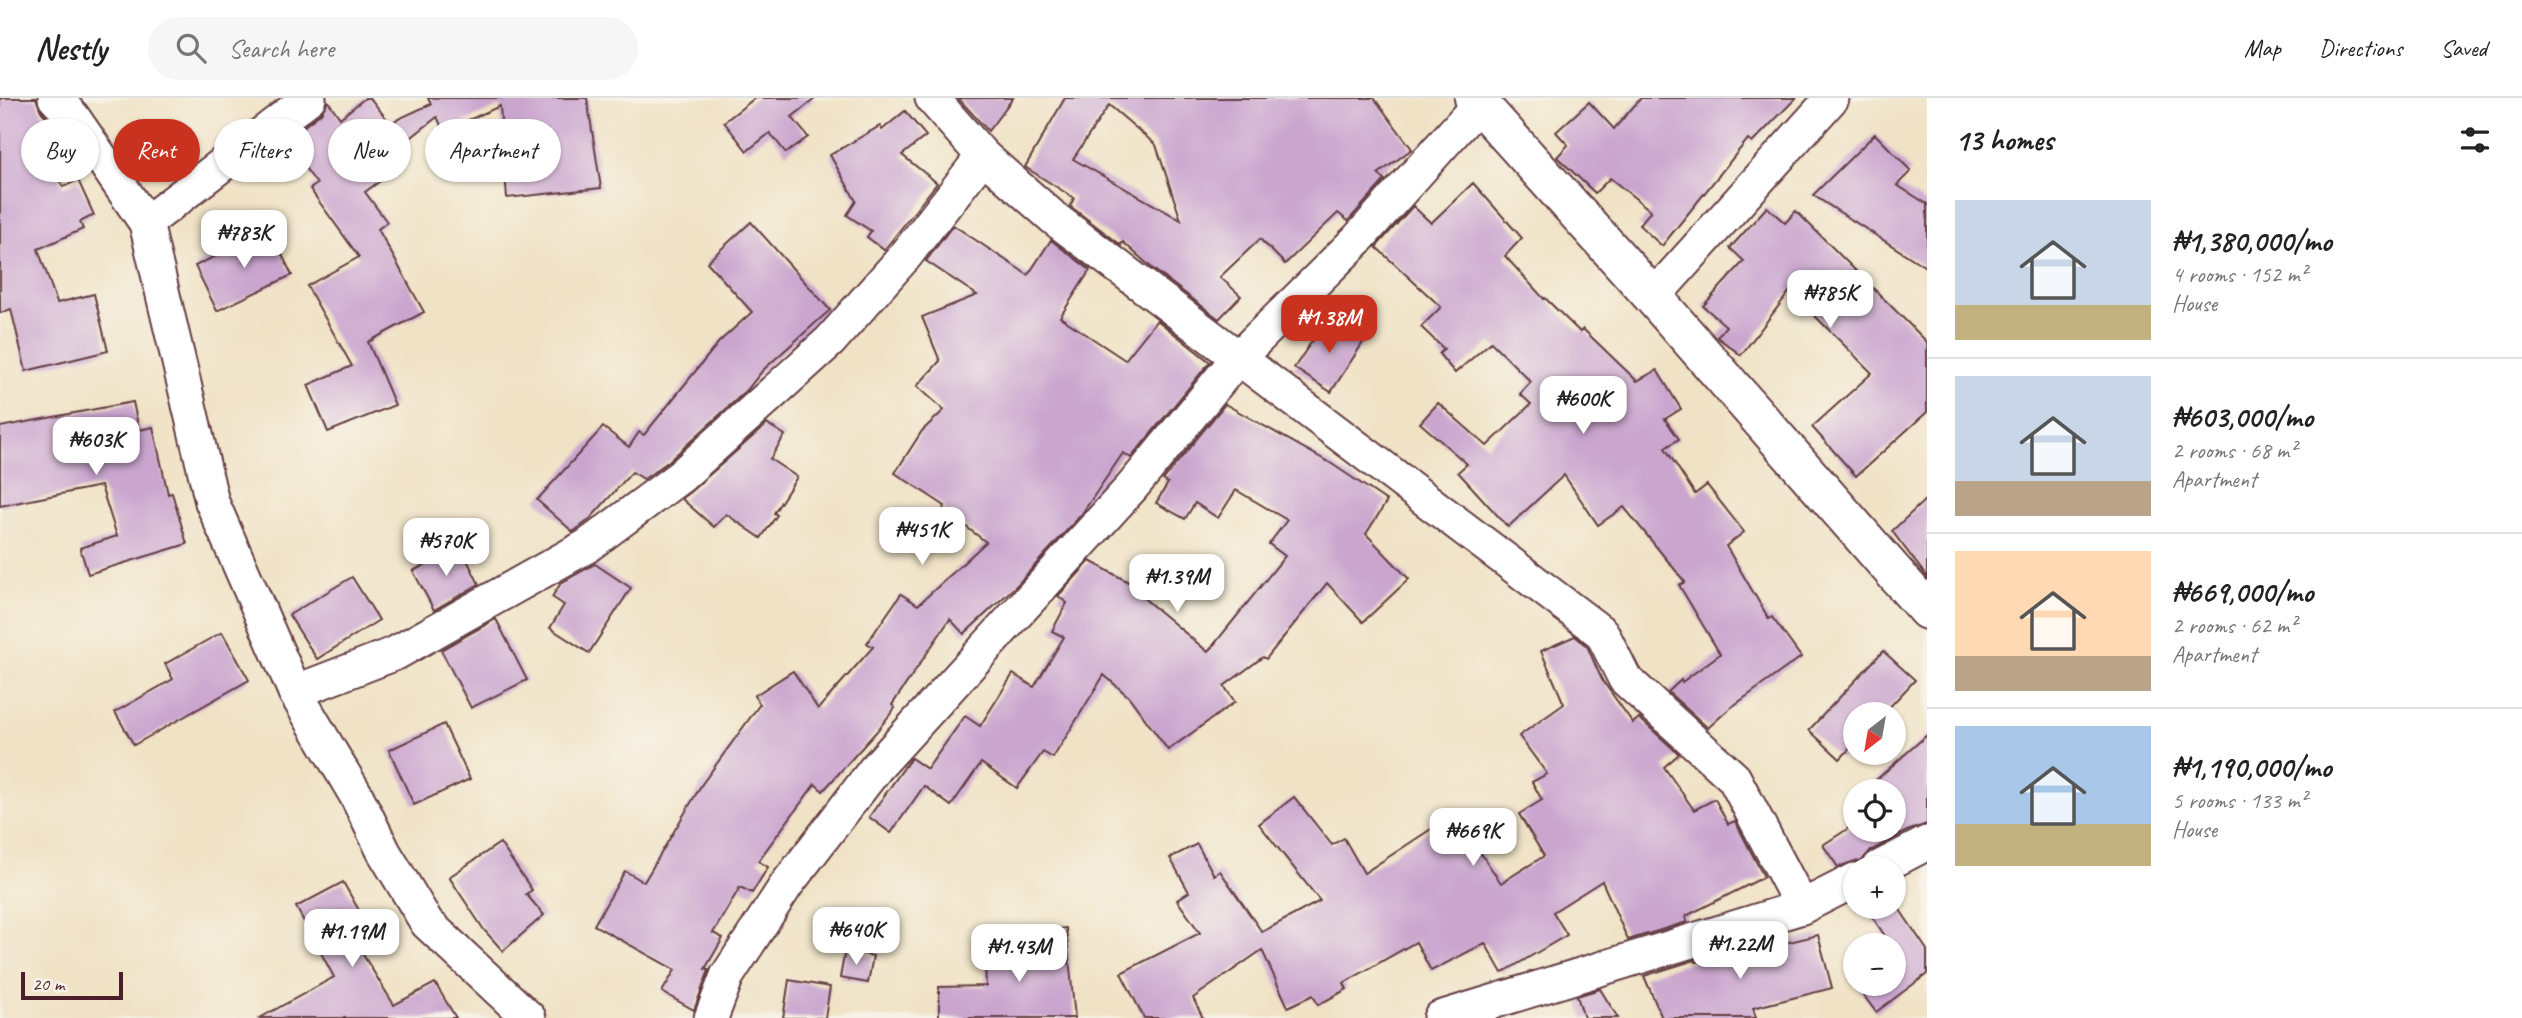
<!DOCTYPE html>
<html lang="en">
<head>
<meta charset="utf-8">
<style>
	:root { --surface:#fff; --page:#f6f6f6; --text:#222; --muted:#767676; --line:#e0e0e0; --accent:#c8321e }
	body { margin:0; font-family:Caveat,sans-serif; background:var(--page); color:var(--text); height:100vh; display:flex; flex-direction:column; font-size:26px; white-space:nowrap }
	* { box-sizing:border-box; margin:0 }
	p { font-size:23px; color:var(--muted) }
	.icon { flex:none; width:38px; height:38px; fill:none; stroke:currentColor; stroke-width:2; stroke-linecap:round; stroke-linejoin:round }
	.map { position:relative; flex:1; overflow:hidden }
	.side { display:flex; flex-direction:column; background:var(--surface); width:595px }
	.side>* { flex:none }
	.hud { position:absolute; left:21px; top:21px; width:665px; height:63px; display:flex; gap:14px }
	.needle { width:46px; rotate:211deg }
	.fabs { position:absolute; left:1843px; top:604px; display:grid; gap:14px }
	.fabs a { display:grid; place-items:center; width:63px; height:63px; border-radius:50%; background:var(--surface); box-shadow:0 2px 5px #0004; font-size:35px }
	.scale { position:absolute; left:21px; bottom:18px; width:102px; box-sizing:border-box; padding-left:7px; border:4px solid #4a1f2b; border-top:0; font-size:19px; line-height:24px; white-space:nowrap; color:#4a1f2b; -webkit-text-stroke:5px #f7f3e8; paint-order:stroke }
	.price { position:absolute; translate:-50% -60px; padding:0 16px; border-radius:14px; background:#fff; color:#222; font-size:23px; line-height:46px; filter:drop-shadow(0 2px 4px #0008) }
	.price::after { content:''; position:absolute; left:50%; top:42px; width:21px; height:16px; margin-left:-10px; background:inherit; clip-path:polygon(0 0,100% 0,50% 100%) }
	.price.on { background:var(--accent); color:#fff }
	ul { padding:0; list-style:none }
	li { display:flex; align-items:center; gap:21px; height:175px; padding:0 28px }
	li+li { border-top:2px solid var(--line) }
	li span { display:grid; place-items:center; flex:none; width:196px; height:140px; border-radius:0px; color:#555 }
	li>.icon { margin-inline-start:auto }
	span .icon { width:84px; height:84px; fill:#fffc; stroke-width:1 }
	li b { font-size:30px }
	h2 { display:flex; justify-content:space-between; align-items:center; height:84px; padding:0 28px; font-size:30px }
	.chip { padding:0 24px; border-radius:32px; background:var(--surface); box-shadow:0 2px 5px #0004; font-size:24px; line-height:63px }
	.chip.on { background:var(--accent); color:#fff }
	header { display:flex; align-items:center; gap:42px; box-sizing:border-box; height:98px; padding:0 35px; background:var(--surface); border-bottom:2px solid var(--line) }
	header strong { font-size:33px }
	nav { display:flex; gap:38px; margin-inline-start:auto; font-size:24px }
	.search { width:490px; height:63px; background:var(--page); display:flex; align-items:center; gap:18px; box-sizing:border-box; padding:0 24px; border-radius:38px; color:var(--muted); font-size:26px }
	main { display:flex; flex:1; min-height:0 }
	.map>svg:first-child { display:block }
	.building { fill:#caa6cf; fill-rule:evenodd }
	.lines { fill:none; stroke-linecap:round; stroke-linejoin:round }
	.street-casing { stroke:#633c42; stroke-width:37 }
	.secondary-casing { stroke:#633c42; stroke-width:42 }
	.street { stroke:#fff; stroke-width:33 }
	.secondary { stroke:#fff; stroke-width:38 }
</style>
</head>
<body>
<header>
<strong>Nestly</strong>
<div class="search"><svg class="icon" aria-label="search" viewBox="0 0 24 24"><circle cx="10" cy="10" r="6"/><path d="M15 15l6 6"/></svg>Search here</div>
<nav><a>Map</a><a>Directions</a><a>Saved</a></nav>
</header>
<main>
<div class="map">
<svg width="1927" height="920" viewBox="0 0 1927 920">
	<rect width="100%" height="100%" fill="#f7f3e8"/>
	<filter id="ink" filterUnits="userSpaceOnUse"><feTurbulence type="fractalNoise" baseFrequency=".0143" numOctaves="2"/><feDisplacementMap in="SourceGraphic" scale="14" xChannelSelector="R" yChannelSelector="G"/><feConvolveMatrix kernelMatrix="1 2 1 2 8 2 1 2 1" color-interpolation-filters="sRGB"/></filter>
	<filter id="wash" filterUnits="userSpaceOnUse"><feTurbulence type="fractalNoise" baseFrequency=".00686" numOctaves="4" result="noise"/><feDisplacementMap in="SourceGraphic" scale="28" xChannelSelector="R" yChannelSelector="G"/><feGaussianBlur stdDeviation="1.57" result="paint"/><feColorMatrix in="noise" values="0 0 0 0 0 0 0 0 0 0 0 0 0 0 0 0 0 1.4 0 .05"/><feComposite in="paint" operator="in"/></filter>
	<g filter="url(#wash)">
		<rect width="100%" height="100%" fill="#f0e2c5"/>
		<g id="blocks">
			<!-- building -->
			<g class="building">
				<polygon points="0,0 36,0 41,13 53,27 37,35 63,89 78,82 94,117 80,124 83,131 38,151 57,205 94,196 108,253 26,273 11,211 0,215"/>
				<polygon points="365,0 370,0 390,25 431,6 428,0 587,0 601,90 507,100 500,8 444,33 437,19 378,66 387,78 365,94 387,124 378,131 424,214 368,244 395,307 328,334 308,287 352,268 307,188 359,159 310,91 317,86 285,43 321,15 328,3 340,20"/>
				<polygon points="755,0 816,0 792,19 808,39 786,55 770,35 747,53 724,24"/>
				<polygon points="958,0 1013,0 988,33"/>
				<path d="M1065 0H1374L1412 51 1378 76 1385 82 1348 123 1338 115 1285 166 1260 141 1220 179 1241 198 1219 221 1153 171 1123 144 1121 147 1070 108 1074 100 1025 69ZM1109 7 1156 47 1181 122 1073 61Z"/>
				<polygon points="1641,0 1796,0 1752,45 1748,41 1662,148 1639,127 1651,113 1610,80 1595,95 1557,59 1568,47 1556,34 1589,4 1614,31"/>
				<polygon points="905,13 926,38 902,57 937,85 884,152 867,139 871,133 847,117 856,103 830,57 880,28 882,32"/>
				<polygon points="1875,36 1911,73 1897,87 1927,106 1927,170 1813,97"/>
				<polygon points="1473,85 1522,140 1505,158 1544,201 1545,200 1580,234 1583,231 1637,283 1657,272 1681,311 1665,321 1679,341 1665,350 1695,396 1707,387 1744,434 1726,448 1769,521 1772,519 1801,559 1729,611 1708,630 1668,594 1681,582 1682,584 1720,556 1679,487 1685,484 1624,409 1598,427 1564,377 1508,429 1458,374 1467,366 1420,325 1438,305 1487,348 1531,306 1520,296 1531,284 1491,244 1455,275 1439,256 1444,251 1421,229 1441,209 1376,149 1413,108 1431,125"/>
				<polygon points="1767,109 1785,125 1796,113 1927,244 1927,314 1856,378 1812,329 1872,275 1790,193 1741,257 1717,239 1726,228 1703,208 1744,163 1730,150"/>
				<polygon points="751,124 830,212 763,272 747,292 669,363 644,381 632,374 589,422 573,434 537,402 603,329 629,349 639,334 644,337 719,244 752,214 707,164"/>
				<polygon points="953,127 1028,177 1051,142 1090,172 1060,219 1125,262 1157,222 1210,264 1131,360 1123,355 1081,417 1017,487 964,536 950,521 892,607 895,610 876,634 823,693 815,686 758,763 768,769 752,795 740,789 713,835 723,840 705,871 709,872 694,912 662,894 675,872 594,827 625,773 644,784 702,686 760,606 754,598 793,573 818,611 873,549 867,545 901,496 918,507 986,444 943,411 945,408 895,375 922,333 944,312 917,288 940,263 922,219 977,197 926,163"/>
				<polygon points="270,132 292,177 217,213 195,168"/>
				<polygon points="1328,219 1364,243 1331,294 1294,270"/>
				<polygon points="133,304 139,332 153,329 168,396 172,395 187,446 88,476 80,450 117,438 101,388 0,408 0,329"/>
				<polygon points="1225,306 1332,366 1387,403 1366,436 1409,481 1363,524 1327,485 1266,561 1263,559 1224,588 1235,604 1168,652 1129,599 1104,577 1053,660 1043,654 1017,690 981,665 951,708 924,688 891,735 869,719 911,660 927,671 965,618 980,628 1013,576 1034,589 1064,539 1052,533 1067,505 1058,498 1090,463 1143,492 1140,497 1208,554 1285,458 1269,446 1287,422 1236,392 1218,420 1195,405 1185,421 1156,405 1168,385 1163,382"/>
				<polygon points="767,326 785,337 770,361 797,379 774,415 777,417 761,440 726,416 714,429 682,401"/>
				<polygon points="1927,400 1927,479 1892,433"/>
				<polygon points="460,448 479,486 434,512 413,473"/>
				<polygon points="595,466 631,490 589,555 550,530 564,507 552,499 561,485"/>
				<polygon points="352,479 379,522 317,561 289,517"/>
				<polygon points="496,521 527,582 471,610 441,552"/>
				<polygon points="222,534 249,582 134,647 115,614 173,581 165,566"/>
				<polygon points="1575,538 1587,548 1602,582 1633,625 1639,620 1679,656 1664,669 1694,712 1715,701 1728,726 1735,723 1764,779 1686,818 1687,824 1628,842 1602,783 1553,814 1567,837 1502,875 1485,845 1431,873 1416,844 1344,885 1347,891 1318,907 1313,897 1288,909 1262,852 1193,900 1203,920 1144,920 1121,875 1200,835 1177,802 1189,794 1170,760 1197,746 1214,777 1220,773 1262,834 1320,803 1259,726 1294,699 1332,747 1344,740 1364,775 1454,716 1501,785 1544,758 1519,716 1542,702 1532,684 1547,676 1519,638 1564,606 1541,553"/>
				<polygon points="1883,553 1915,582 1883,616 1855,616 1855,645 1840,661 1809,632"/>
				<polygon points="444,626 470,681 414,707 389,652"/>
				<polygon points="1927,637 1927,726 1907,733 1870,753 1861,764 1855,763 1838,769 1823,747 1855,726 1855,732 1894,732 1894,693 1872,693 1868,689"/>
				<polygon points="500,745 532,792 526,796 544,817 503,853 484,832 449,779"/>
				<polygon points="343,784 378,846 362,855 394,907 435,885 456,920 260,920 334,879 296,809"/>
				<polygon points="1894,803 1927,852 1927,876 1876,914 1847,875 1855,868 1855,886 1894,886 1894,847 1885,847 1889,844 1865,808 1894,808"/>
				<polygon points="1066,830 1075,920 939,920 939,889 986,888 985,862 1023,861 1020,834"/>
				<polygon points="1818,837 1832,890 1753,910 1756,920 1662,920 1644,878 1695,862 1696,864 1739,853 1740,856"/>
				<polygon points="845,852 873,858 868,885 840,880"/>
				<polygon points="789,882 830,889 825,920 783,920"/>
				<polygon points="1600,891 1618,920 1584,920 1577,898"/>
			</g>
		</g>
	</g>
	<g filter="url(#ink)">
		<use href="#blocks" fill-opacity="0" stroke="#633c42" stroke-width="2"/>
		<g class="lines">
			<!-- street casing -->
			<g class="street-casing">
				<g id="street">
					<polyline points="55,0 73,19 146,125 212,404 295,594 356,697 384,754 427,825 529,920"/>
					<polyline points="932,0 983,58 1055,121 1602,535 1625,581 1734,680 1802,809"/>
					<polyline points="146,125 309,0"/>
					<polyline points="1653,199 1832,0"/>
					<polyline points="295,594 396,555 587,448 681,378 830,243 906,157 983,58"/>
					<polyline points="1879,770 1927,745"/>
					<polyline points="711,920 727,878 787,786 876,670 1132,389 1237,261 1356,143 1479,6"/>
					<polyline points="1440,920 1802,809 1855,782"/>
				</g>
			</g>
			<!-- secondary casing -->
			<g class="secondary-casing">
				<polyline id="secondary" points="1474,0 1653,199 1927,512"/>
			</g>
			<!-- street -->
			<use href="#street" class="street"/>
			<!-- secondary -->
			<use href="#secondary" class="secondary"/>
		</g>
	</g>
</svg>
<div class="fabs">
<a><svg class="needle" viewBox="-14 -14 28 28"><path d="M0-13l5 13h-10z" fill="#e53935"/><path d="M0 13l5-13h-10z" fill="#767676"/></svg></a>
<a><svg class="icon" aria-label="locate" viewBox="0 0 24 24"><circle cx="12" cy="12" r="6"/><path d="M12 2v4M12 18v4M2 12h4M18 12h4"/></svg></a>
<a>+</a>
<a>−</a>
</div>
<div class="scale">20 m</div>
<b class="price" style="left:244px;top:172px">₦783K</b>
<b class="price" style="left:1830px;top:232px">₦785K</b>
<b class="price on" style="left:1329px;top:257px">₦1.38M</b>
<b class="price" style="left:1583px;top:338px">₦600K</b>
<b class="price" style="left:96px;top:379px">₦603K</b>
<b class="price" style="left:922px;top:469px">₦451K</b>
<b class="price" style="left:446px;top:480px">₦570K</b>
<b class="price" style="left:1177px;top:516px">₦1.39M</b>
<b class="price" style="left:1473px;top:770px">₦669K</b>
<b class="price" style="left:856px;top:869px">₦640K</b>
<b class="price" style="left:352px;top:871px">₦1.19M</b>
<b class="price" style="left:1740px;top:883px">₦1.22M</b>
<b class="price" style="left:1019px;top:886px">₦1.43M</b>
<div class="hud">
<a class="chip">Buy</a>
<a class="chip on">Rent</a>
<a class="chip">Filters</a>
<a class="chip">New</a>
<a class="chip">Apartment</a>
</div>
</div>
<section class="side">
<h2>13 homes<svg class="icon" aria-label="filters" viewBox="0 0 24 24"><path d="M4 7h16M4 17h16"/><circle cx="9" cy="7" r="2"/><circle cx="15" cy="17" r="2"/></svg></h2>
<ul>
<li><span style="background:linear-gradient(#c9d6e8 75%,#c2b280 0)"><svg class="icon" aria-label="home" viewBox="0 0 24 24"><path d="M3 11l9-7 9 7M6 9v11h12V9"/></svg></span><div><b>₦1,380,000/mo</b><p>4 rooms · 152 m²</p><p>House</p></div></li>
<li><span style="background:linear-gradient(#c9d6e8 75%,#b9a48a 0)"><svg class="icon" aria-label="home" viewBox="0 0 24 24"><path d="M3 11l9-7 9 7M6 9v11h12V9"/></svg></span><div><b>₦603,000/mo</b><p>2 rooms · 68 m²</p><p>Apartment</p></div></li>
<li><span style="background:linear-gradient(#ffd9b3 75%,#b9a48a 0)"><svg class="icon" aria-label="home" viewBox="0 0 24 24"><path d="M3 11l9-7 9 7M6 9v11h12V9"/></svg></span><div><b>₦669,000/mo</b><p>2 rooms · 62 m²</p><p>Apartment</p></div></li>
<li><span style="background:linear-gradient(#a9c7e8 70%,#c2b280 0)"><svg class="icon" aria-label="home" viewBox="0 0 24 24"><path d="M3 11l9-7 9 7M6 9v11h12V9"/></svg></span><div><b>₦1,190,000/mo</b><p>5 rooms · 133 m²</p><p>House</p></div></li>
</ul>
</section>
</main>
</body>
</html>
